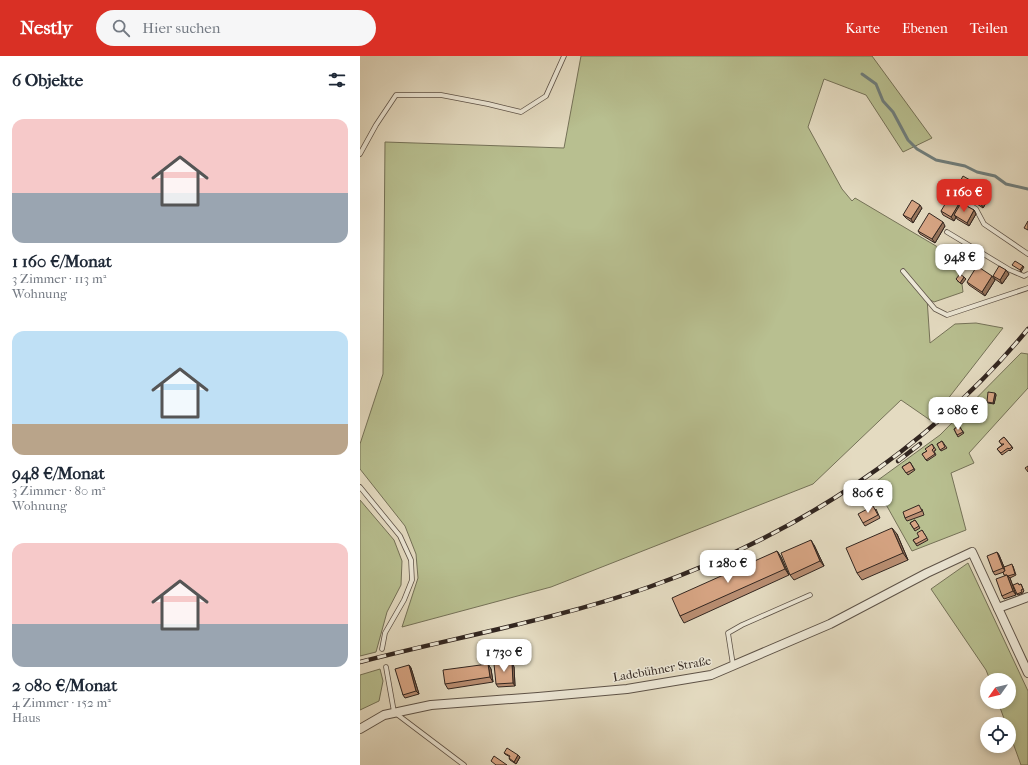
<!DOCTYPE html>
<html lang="de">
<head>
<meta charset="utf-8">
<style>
	:root { --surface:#fff; --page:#f6f6f7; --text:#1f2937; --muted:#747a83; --accent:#d93025 }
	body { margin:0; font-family:"IM FELL French Canon",serif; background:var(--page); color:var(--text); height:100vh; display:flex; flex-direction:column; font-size:15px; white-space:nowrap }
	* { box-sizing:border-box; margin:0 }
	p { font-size:13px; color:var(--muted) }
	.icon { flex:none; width:22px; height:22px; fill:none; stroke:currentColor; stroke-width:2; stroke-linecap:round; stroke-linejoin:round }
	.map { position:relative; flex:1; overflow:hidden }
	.sheet { display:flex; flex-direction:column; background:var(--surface); width:360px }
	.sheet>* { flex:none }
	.needle { width:26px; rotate:236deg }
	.tools { position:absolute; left:620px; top:617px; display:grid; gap:8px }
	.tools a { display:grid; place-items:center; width:36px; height:36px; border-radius:50%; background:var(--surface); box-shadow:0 2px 6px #0003; font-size:20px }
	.price { position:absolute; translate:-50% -34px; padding:0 9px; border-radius:8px; background:#fff; color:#222; font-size:13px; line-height:26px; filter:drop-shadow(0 1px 2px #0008) }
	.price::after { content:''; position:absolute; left:50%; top:24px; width:12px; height:9px; margin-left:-6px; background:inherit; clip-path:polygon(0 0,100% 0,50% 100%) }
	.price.current { background:var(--accent); color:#fff }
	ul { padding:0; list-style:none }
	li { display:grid; align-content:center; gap:8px; height:212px; padding:0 12px }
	li span { display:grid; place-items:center; height:124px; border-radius:12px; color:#555 }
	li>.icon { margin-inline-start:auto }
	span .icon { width:72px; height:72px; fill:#fffc; stroke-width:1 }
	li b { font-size:17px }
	h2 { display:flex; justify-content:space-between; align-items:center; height:48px; padding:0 12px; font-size:17px }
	header { display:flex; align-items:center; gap:24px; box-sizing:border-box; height:56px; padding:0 20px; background:var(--accent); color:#fff }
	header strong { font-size:19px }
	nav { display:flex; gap:22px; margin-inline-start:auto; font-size:14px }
	.search { width:280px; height:36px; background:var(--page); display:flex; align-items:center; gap:10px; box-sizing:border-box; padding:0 14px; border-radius:22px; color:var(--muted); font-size:15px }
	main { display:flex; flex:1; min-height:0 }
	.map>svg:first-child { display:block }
	.green { fill:#b8bf90; stroke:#757258 }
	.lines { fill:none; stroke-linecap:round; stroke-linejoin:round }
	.stream { stroke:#6f7e7d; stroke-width:3 }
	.lane-casing { stroke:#5e5348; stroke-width:5.5 }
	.street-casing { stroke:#5e5348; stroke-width:10 }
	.lane { stroke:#ede8d7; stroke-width:4 }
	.street { stroke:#ede8d7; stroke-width:8 }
	.rail-casing { stroke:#322620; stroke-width:4.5 }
	.rail { stroke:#ede8d7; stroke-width:3; stroke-dasharray:9; stroke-linecap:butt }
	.wall { fill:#b98e72; stroke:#322620 }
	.shaded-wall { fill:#96745c; stroke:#322620 }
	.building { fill:#d7a584; stroke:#322620 }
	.labels { text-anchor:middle; stroke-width:3; stroke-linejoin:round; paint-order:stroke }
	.street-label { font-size:12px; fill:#322620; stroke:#ede8d7 }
</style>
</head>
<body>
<header>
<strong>Nestly</strong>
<div class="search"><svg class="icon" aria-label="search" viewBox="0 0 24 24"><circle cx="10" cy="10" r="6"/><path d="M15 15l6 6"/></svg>Hier suchen</div>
<nav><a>Karte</a><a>Ebenen</a><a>Teilen</a></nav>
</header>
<main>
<section class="sheet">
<h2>6 Objekte<svg class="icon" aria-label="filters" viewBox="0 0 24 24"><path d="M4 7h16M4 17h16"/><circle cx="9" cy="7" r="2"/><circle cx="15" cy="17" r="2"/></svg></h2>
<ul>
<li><span style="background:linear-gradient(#f6c9c9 60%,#9aa5b1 0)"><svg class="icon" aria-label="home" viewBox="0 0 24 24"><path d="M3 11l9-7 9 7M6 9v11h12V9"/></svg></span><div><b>1 160 €/Monat</b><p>3 Zimmer · 113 m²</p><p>Wohnung</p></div></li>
<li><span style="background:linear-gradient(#bfe0f5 75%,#b9a48a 0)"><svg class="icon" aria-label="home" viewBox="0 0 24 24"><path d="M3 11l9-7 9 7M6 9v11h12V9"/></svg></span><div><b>948 €/Monat</b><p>3 Zimmer · 80 m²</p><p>Wohnung</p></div></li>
<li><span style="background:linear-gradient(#f6c9c9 65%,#9aa5b1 0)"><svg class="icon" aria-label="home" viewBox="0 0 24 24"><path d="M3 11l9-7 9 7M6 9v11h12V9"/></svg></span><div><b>2 080 €/Monat</b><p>4 Zimmer · 152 m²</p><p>Haus</p></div></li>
</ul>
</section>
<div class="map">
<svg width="668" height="709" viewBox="0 0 668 709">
	<rect width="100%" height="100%" fill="#e4dbc1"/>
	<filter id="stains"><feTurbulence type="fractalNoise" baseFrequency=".005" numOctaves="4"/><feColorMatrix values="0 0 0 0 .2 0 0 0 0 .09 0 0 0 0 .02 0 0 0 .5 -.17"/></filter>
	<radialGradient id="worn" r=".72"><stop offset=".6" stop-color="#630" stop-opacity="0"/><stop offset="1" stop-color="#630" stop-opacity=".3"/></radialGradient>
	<!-- green -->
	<g class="green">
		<polygon points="221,0 512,0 572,82 543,96 506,39 464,23 448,71 482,133 492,145 495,142 603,206 596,215 601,219 597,225 602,228 603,236 574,246 567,242 570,287 595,268 616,267 643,272 573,362 570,364 541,344 453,428 191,531 42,571 58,522 56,498 45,470 0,413 0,388 23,318 25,86 204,92"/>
		<polygon points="661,297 668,298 668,332 609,397 614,407 591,417 606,474 552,495 514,427 580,379"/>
		<polygon points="0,444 34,484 42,505 41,529 27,556 16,596 0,600"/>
		<polygon points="608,507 668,635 668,709 661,709 649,676 649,668 646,668 638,646 649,646 649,624 630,624 626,614 571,533"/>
		<polygon points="20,613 23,625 19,645 0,654 0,619"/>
	</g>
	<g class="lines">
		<!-- stream -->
		<polyline class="stream" points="502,18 516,28 523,45 533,56 548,84 557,93 576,104 605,110 617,116 635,120 646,128 668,133"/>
		<!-- lane casing -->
		<g class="lane-casing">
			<g id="lane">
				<polyline points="0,98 16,69 36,39 81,39 128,48 161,56 186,40 204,0"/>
				<polyline points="598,141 616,153 624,168 668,198"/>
				<polyline points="587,176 650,214 664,220 668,218"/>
				<polyline points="543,215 575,253 587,259 668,232"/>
				<polyline points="0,431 40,480 51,504 52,524 44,544 25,577 22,593"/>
				<polyline points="373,609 368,577 382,569 450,539"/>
				<polyline points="26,611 34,656 104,709"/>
			</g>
		</g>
		<!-- street casing -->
		<g class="street-casing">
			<g id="street">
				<polyline points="638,552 668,541"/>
				<polyline points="0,673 24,659 71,649 178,641 267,633 351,619 470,568 567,517 612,496 668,617"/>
			</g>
		</g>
		<!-- lane -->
		<use href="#lane" class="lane"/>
		<!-- street -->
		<use href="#street" class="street"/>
		<!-- rail casing -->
		<g class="rail-casing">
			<g id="rail">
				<polyline points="538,405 560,388"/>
				<path d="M0 606C96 581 195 564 289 531 435 480 569 393 668 273"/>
			</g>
		</g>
		<!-- rail -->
		<use href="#rail" class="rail"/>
	</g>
	<!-- wall -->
	<g class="wall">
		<polygon points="610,124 612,128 609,133 627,139 629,142 623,152 608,142 606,139 606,138 599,134 597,131"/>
		<polygon points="601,148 614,154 616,158 609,170 597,163 596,161 594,165 583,159 581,155"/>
		<polygon points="562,152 553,167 546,162 543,159"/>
		<polygon points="585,170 575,187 560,178 558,175"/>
		<polygon points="646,214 649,218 642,228 635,223 633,220"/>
		<polygon points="635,224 625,240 609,229 607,226"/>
		<polygon points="635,337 636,339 634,348 628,347 627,346"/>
		<polygon points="599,370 604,377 598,381 594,373"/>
		<polygon points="644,381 653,392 650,395 649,394 642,399 637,393 642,389 639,385"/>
		<polygon points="582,385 587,392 581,395 577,388"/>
		<polygon points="572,388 576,394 574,395 576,399 567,405 562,398 567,395"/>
		<polygon points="550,406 555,414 548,419 542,411"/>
		<polygon points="516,453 520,462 505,470 503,467"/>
		<polygon points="562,453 564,459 547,465 545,462"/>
		<polygon points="555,464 560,472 555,475 550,467"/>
		<polygon points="562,474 568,484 557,490 553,484 559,481"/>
		<polygon points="537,478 548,504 502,524 497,517"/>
		<polygon points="454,489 464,510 434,524 430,519"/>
		<polygon points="417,495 421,501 429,519 324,567 320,560"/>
		<polygon points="637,496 639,499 644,511 653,510 656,519 650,522 656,539 644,543 642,540 645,519 644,516 635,519 633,516"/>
		<polygon points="661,528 664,535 663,536 663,537 658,539 657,538 659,529"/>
		<polygon points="152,607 154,611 155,630 138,631 136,628"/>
		<polygon points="128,608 131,613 133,626 88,633 85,628"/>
		<polygon points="49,609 51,612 59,638 45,642 43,639"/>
		<polygon points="144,697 160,701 156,708 150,704 149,702 150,701 145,698"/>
	</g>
	<!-- shaded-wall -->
	<g class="shaded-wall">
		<polygon points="610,124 612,128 607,138 604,135"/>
		<polygon points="627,139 629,142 623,152 621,148"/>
		<polygon points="600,146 603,150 594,159 596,161 594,165 591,161"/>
		<polygon points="560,149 562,152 553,167 551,163"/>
		<polygon points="614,154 616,158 609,170 607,167"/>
		<polygon points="583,166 585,170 575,187 572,183"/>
		<polygon points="663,210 664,211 661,216 660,214"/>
		<polygon points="646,214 649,218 642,228 640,224"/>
		<polygon points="632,220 635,224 625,240 622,236"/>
		<polygon points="604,221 606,223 602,228 600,227"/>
		<polygon points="635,337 636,339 634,348 633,347"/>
		<polygon points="532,472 537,478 548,504 543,497"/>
		<polygon points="451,484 454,489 464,510 460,505"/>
		<polygon points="417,495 421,501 429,519 425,513"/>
		<polygon points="637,496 639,499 646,516 643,512"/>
		<polygon points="647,519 650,522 656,539 653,535"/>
		<polygon points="152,607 154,611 155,630 153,627"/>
		<polygon points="128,608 131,613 133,626 130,621"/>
		<polygon points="49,609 51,612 59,638 56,635"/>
		<polygon points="158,699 160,701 156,708 154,706"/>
	</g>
	<!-- building -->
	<g class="building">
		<polygon points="603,120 610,124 604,135 597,131"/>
		<polygon points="612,129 627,139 621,148 606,139"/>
		<polygon points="590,140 600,146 591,161 581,155"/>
		<polygon points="552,144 560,149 551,163 543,159"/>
		<polygon points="601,147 614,154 607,167 594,159"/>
		<polygon points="569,157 583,166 572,183 558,175"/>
		<polygon points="668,165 668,174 664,172"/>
		<polygon points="655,205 663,210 660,214 652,209"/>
		<polygon points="617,210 632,220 622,236 607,226"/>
		<polygon points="639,210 646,214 640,224 633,220"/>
		<polygon points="600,218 604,221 600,227 596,223"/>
		<polygon points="628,336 635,337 633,347 627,346"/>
		<polygon points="599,370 603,376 597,379 594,373"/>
		<polygon points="644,381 652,391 649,393 648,392 641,397 637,393 644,388 641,388 639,385"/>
		<polygon points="582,385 585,391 580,394 577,388"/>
		<polygon points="572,388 574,392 572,394 575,398 566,404 562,398 567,395 565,393"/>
		<polygon points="550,406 554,413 546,417 542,411"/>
		<polygon points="668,410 668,416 665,412"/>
		<polygon points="559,449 562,455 545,462 543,456"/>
		<polygon points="513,450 518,459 503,467 498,458"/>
		<polygon points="555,464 559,470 554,473 550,467"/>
		<polygon points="532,472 543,497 497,517 486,492"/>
		<polygon points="562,474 567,482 556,488 553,484 559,481 557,477"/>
		<polygon points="451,484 460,505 430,519 421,497"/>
		<polygon points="417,495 425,513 320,560 312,542"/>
		<polygon points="637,496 643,512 633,516 627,500"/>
		<polygon points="652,508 655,518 648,520 647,519 644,519 643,516 645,515 644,511"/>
		<polygon points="647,519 653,535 642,540 636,523"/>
		<polygon points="658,527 659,529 661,528 663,533 661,534 662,536 657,538 653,529"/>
		<polygon points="152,607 153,627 136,628 134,608"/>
		<polygon points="128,608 130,621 85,628 83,614"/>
		<polygon points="49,609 56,635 43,639 35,613"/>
		<polygon points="147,692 158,699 154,706 149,702 150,700 144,697"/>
		<polygon points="134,700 147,709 136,709 131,705"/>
	</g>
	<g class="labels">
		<!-- street labels -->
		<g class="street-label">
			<text transform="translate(302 613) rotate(-10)" y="4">Ladebühner Straße</text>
		</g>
	</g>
	<rect width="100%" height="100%" filter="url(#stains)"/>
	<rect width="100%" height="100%" fill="url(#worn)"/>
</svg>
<div class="tools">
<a><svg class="needle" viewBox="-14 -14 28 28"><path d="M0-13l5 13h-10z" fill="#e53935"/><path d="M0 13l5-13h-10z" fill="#747a83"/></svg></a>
<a><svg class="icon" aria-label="locate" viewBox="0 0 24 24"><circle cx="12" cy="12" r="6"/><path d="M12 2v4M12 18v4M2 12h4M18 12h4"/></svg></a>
</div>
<b class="price current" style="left:604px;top:157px">1 160 €</b>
<b class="price" style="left:600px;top:222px">948 €</b>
<b class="price" style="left:598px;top:375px">2 080 €</b>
<b class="price" style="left:508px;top:458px">806 €</b>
<b class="price" style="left:368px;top:528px">1 280 €</b>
<b class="price" style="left:144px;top:617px">1 730 €</b>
</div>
</main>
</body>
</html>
